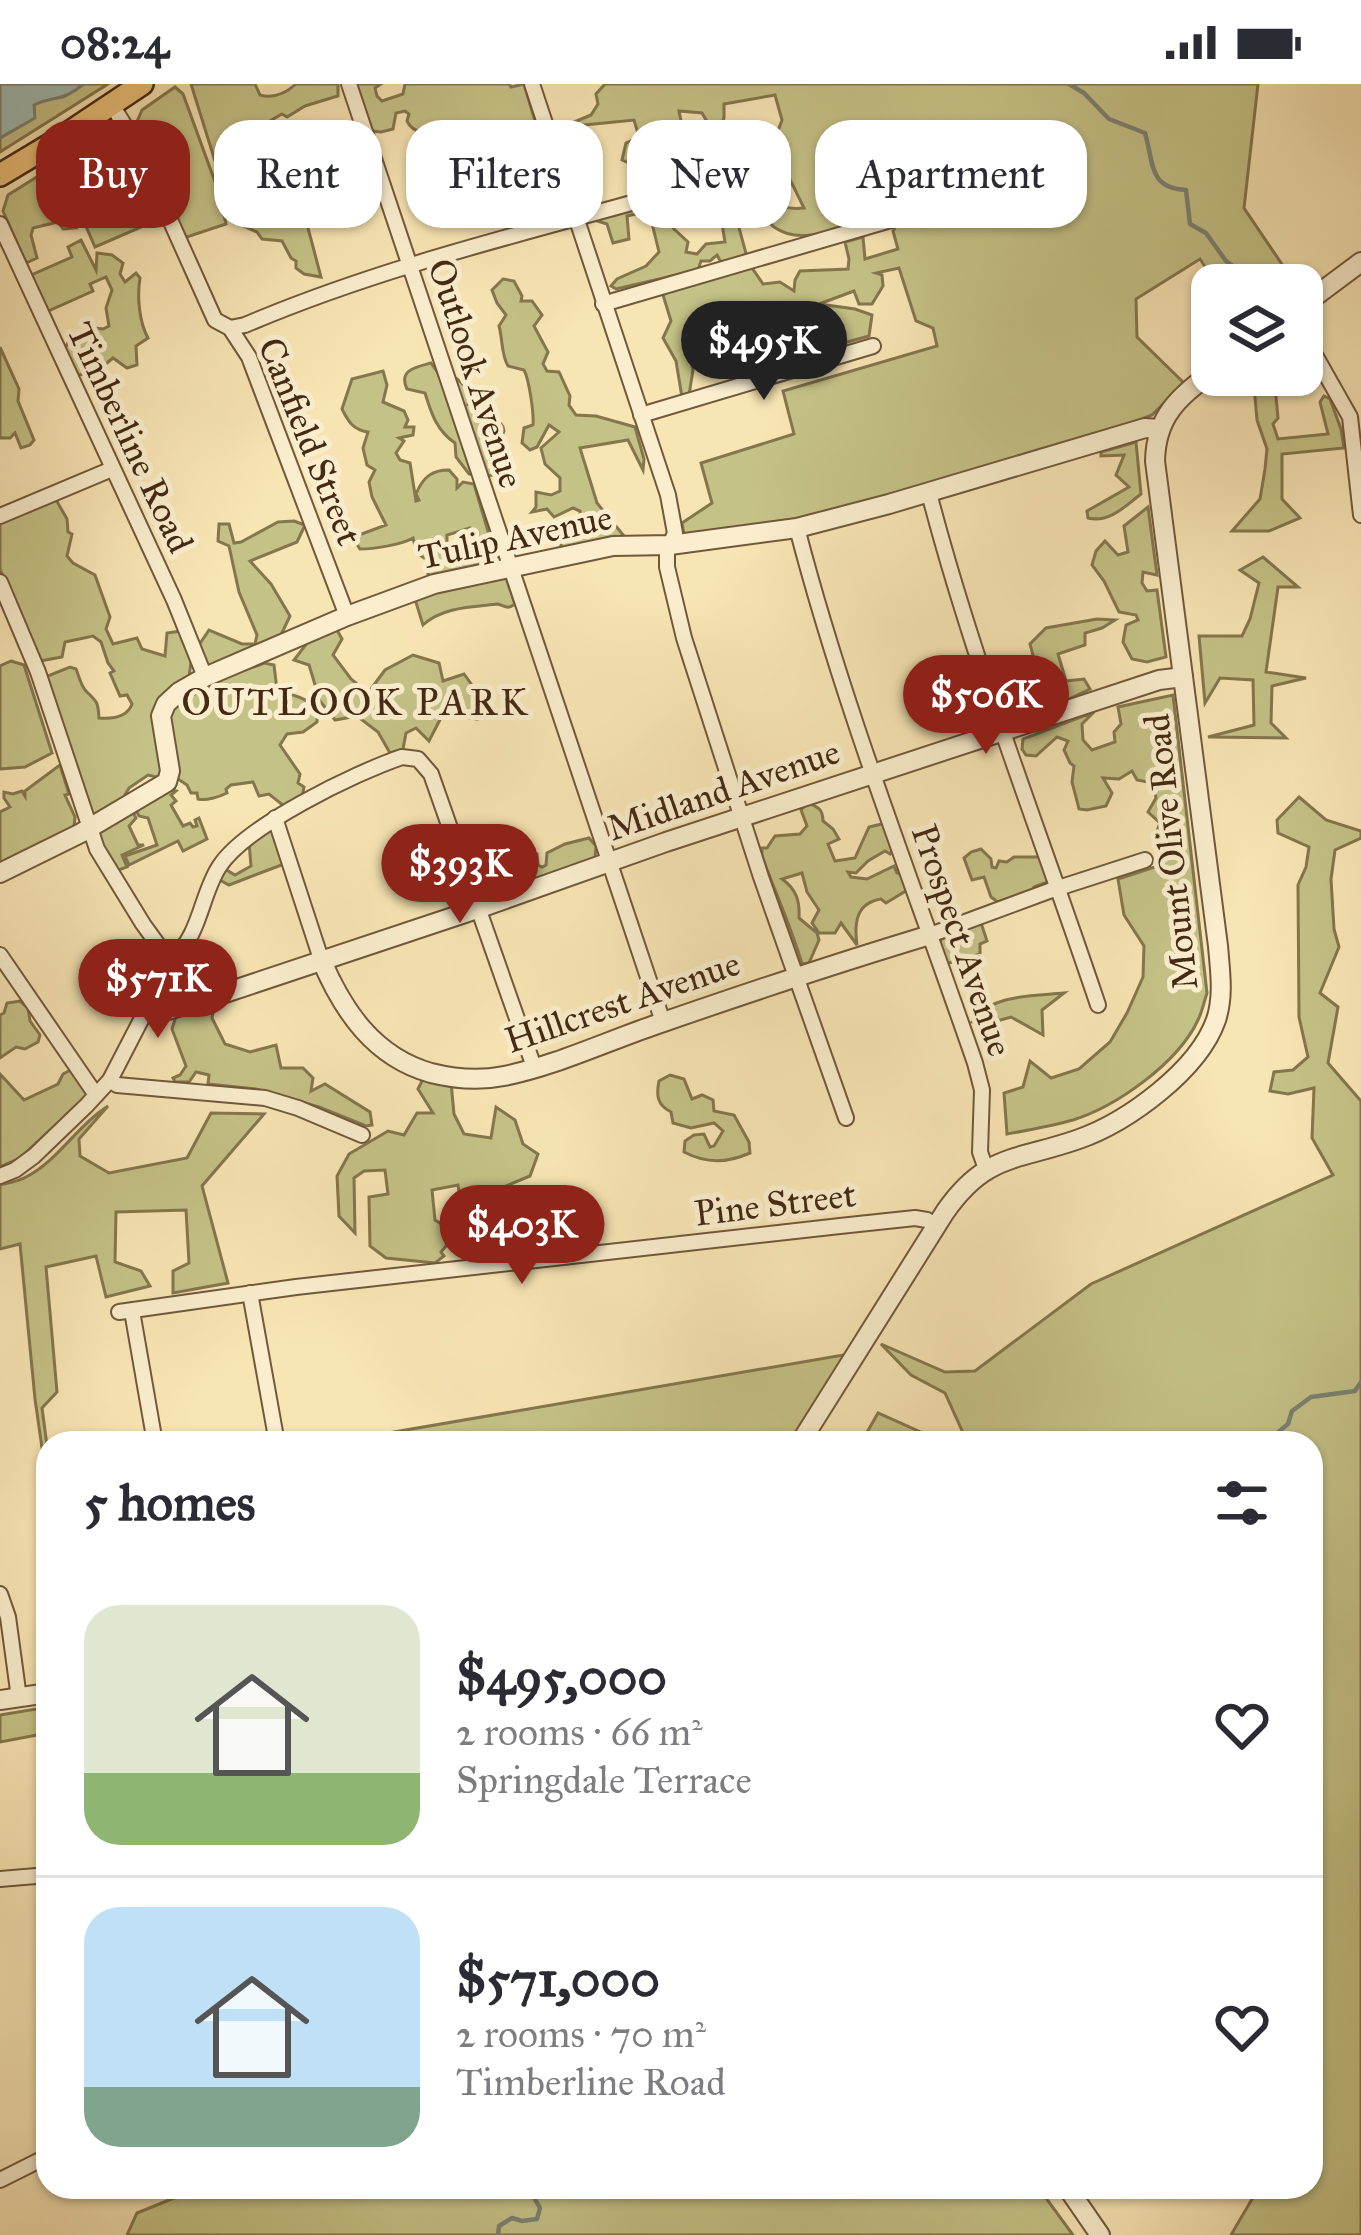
<!DOCTYPE html>
<html lang="en">
<head>
<meta charset="utf-8">
<style>
	:root { --surface:#fff; --page:#f2f2f3; --text:#2b2b33; --muted:#7c7c81; --line:#e1e1e2; --accent:#8f2418 }
	body { margin:0; font-family:"IM FELL Great Primer",serif; background:var(--page); color:var(--text); height:100vh; display:flex; flex-direction:column; font-size:45px; white-space:nowrap }
	* { box-sizing:border-box; margin:0 }
	p { font-size:39px; color:var(--muted) }
	.icon { flex:none; width:66px; height:66px; fill:none; stroke:currentColor; stroke-width:2; stroke-linecap:round; stroke-linejoin:round }
	.map { position:relative; flex:1; overflow:hidden }
	.side { position:absolute; left:36px; top:1347px; width:1287px; height:768px; display:flex; flex-direction:column; background:var(--surface); border-radius:36px; box-shadow:0 3px 9px #0004 }
	.side>* { flex:none }
	.top-card { position:absolute; left:36px; top:36px; width:1290px; height:108px; display:flex; gap:24px }
	.fabs { position:absolute; left:1191px; top:180px; display:grid; gap:24px }
	.fabs a { display:grid; place-items:center; width:132px; height:132px; border-radius:24px; background:var(--surface); box-shadow:0 3px 9px #0004; font-size:60px }
	.price { position:absolute; translate:-50% -102px; padding:0 27px; border-radius:42px; background:var(--accent); color:#fff; font-size:39px; line-height:78px; filter:drop-shadow(0 3px 6px #0008) }
	.price::after { content:''; position:absolute; left:50%; top:72px; width:36px; height:27px; margin-left:-18px; background:inherit; clip-path:polygon(0 0,100% 0,50% 100%) }
	.price.current { background:#222; color:#fff }
	ul { padding:0; list-style:none }
	li { display:flex; align-items:center; gap:36px; height:300px; padding:0 48px }
	li+li { border-top:3px solid var(--line) }
	li span { display:grid; place-items:center; flex:none; width:336px; height:240px; border-radius:36px; color:#555 }
	li>.icon { margin-inline-start:auto }
	span .icon { width:144px; height:144px; fill:#fffc; stroke-width:1 }
	li b { font-size:51px }
	h2 { display:flex; justify-content:space-between; align-items:center; height:144px; padding:0 48px; font-size:51px }
	.pill { padding:0 42px; border-radius:36px; background:var(--surface); box-shadow:0 3px 9px #0004; font-size:42px; line-height:108px }
	.pill.current { background:var(--accent); color:#fff }
	.status { display:flex; justify-content:space-between; align-items:center; height:84px; padding:0 60px; background:var(--surface); direction:ltr }
	.status svg { height:33px; fill:currentColor }
	.map>svg:first-child { display:block }
	.green { fill:#c5c287; stroke:#84764d; stroke-width:3 }
	.water { fill:#a0bdb5; stroke:#7b8274; stroke-width:3 }
	.lines { fill:none; stroke-linecap:round; stroke-linejoin:round }
	.stream { stroke:#7b8274; stroke-width:4.5 }
	.minor-casing { stroke:#71583b; stroke-width:18 }
	.tertiary-casing { stroke:#71583b; stroke-width:22 }
	.primary-casing { stroke:#442913; stroke-width:26 }
	.minor { stroke:#faeece; stroke-width:14 }
	.tertiary { stroke:#faeece; stroke-width:18 }
	.primary { stroke:#ecc27a; stroke-width:21 }
	.labels { text-anchor:middle; stroke-width:10; stroke-linejoin:round; paint-order:stroke }
	.street-label { font-size:36px; fill:#442913; stroke:#faeece }
	.neighbourhood-label { font-size:39px; letter-spacing:3px; fill:#442913; stroke:#faeece }
</style>
</head>
<body>
<div class="status"><b>08:24</b><svg viewBox="0 0 49 12"><path d="M0 12V9h3v3zM5 12V6h3v6zM10 12V3h3v9zM15 12V0h3v12zM26 1h20v11H26zM47 4h2v5h-2z"/></svg></div>
<div class="map">
<svg width="1361" height="2151" viewBox="0 0 1361 2151">
	<rect width="100%" height="100%" fill="#f8e5b4"/>
	<filter id="stains"><feTurbulence type="fractalNoise" baseFrequency=".00167" numOctaves="4"/><feColorMatrix values="0 0 0 0 .2 0 0 0 0 .09 0 0 0 0 .02 0 0 0 .5 -.17"/></filter>
	<radialGradient id="worn" r=".72"><stop offset=".6" stop-color="#630" stop-opacity="0"/><stop offset="1" stop-color="#630" stop-opacity=".3"/></radialGradient>
	<!-- green -->
	<g class="green">
		<polygon points="84,0 108,0 0,68 0,54 34,34 34,21 49,13 63,13"/>
		<path d="M191 0H255L260 11C274 15 285 10 296 0H338V12L305 22 287 33 282 30 270 37 278 59 286 61 321 193 304 190 296 184V177L291 174 282 157 262 155 257 148 234 138Z"/>
		<path d="M356 0H381L375 4 377 12 382 17 403 10 405 0H509L511 3 524 0 535 37 464 58 473 71 468 75 456 77 448 65 449 56 442 46C430 51 413 50 407 37L409 30 405 27 396 29 393 45 381 48 372 47Z"/>
		<path d="M605 0H1258L1244 124 1296 201H1217L1200 175 1136 215 1137 253 1184 299 1152 331 1124 342 826 429 781 439 684 451 682 439 712 419 701 379 794 350 783 307 937 262 933 244 916 237 899 184 876 189 882 191 883 202 872 220H859L854 207 819 220 855 225 872 231 869 252 833 262 827 254 812 252 794 225 770 230 782 267 798 265 797 276 750 290 747 283 777 271 763 234 726 259 727 274 716 254 704 252 687 256 693 286 689 311 682 313 676 277 663 254 671 237 663 211 677 202 752 184 763 200 780 198 794 207 795 196 800 187 848 185 849 175 845 158 863 153 865 175 898 165 893 147 896 142 902 140 899 121 888 117 884 110 874 111 866 134C838 143 802 163 774 143 765 136 758 121 751 112 774 115 779 127 804 124L773 61 782 36 775 11 724 20V34L720 43 709 41 702 29 679 27 682 42H668L660 56 667 64 670 77 657 75 645 79C641 90 647 97 645 108L639 102 631 80 622 76 626 59 639 53 634 36 574 42V38L591 31 598 20 596 10Z"/>
		<polygon points="175,3 183,10 218,106 226,140 184,154 136,40 142,26"/>
		<path d="M109 51C124 54 131 64 138 77L119 86 123 94 134 91 133 109 144 104 145 106 94 131 95 134 152 108 162 134 95 163 78 124 81 122 63 88H54L52 98 76 144 63 145 58 138 33 144 31 151 37 174 26 179 3 127 8 111 99 54Z"/>
		<polygon points="716,103 732,118 747,173 722,180 717,171 710,177 701,177 698,186 616,205 611,202 617,195 646,182 659,168 649,127 627,132 629,155 613,159 607,140 591,135 667,114 673,144 688,158 686,168 697,170 706,160 725,158"/>
		<path d="M81 156 96 186 97 169 112 171 123 179 120 190 125 198 136 189 140 194C137 212 139 238 148 254L136 262 137 281 127 284 113 274 96 288 78 291 64 266 71 253H79L95 244 103 245 109 242 106 224 112 206 106 193 90 200 93 207 46 228 29 192 72 173 68 163Z"/>
		<path d="M503 195 514 197 522 212 521 217H532L542 231 534 242 548 268 543 280 547 287 559 288 570 312 569 321 576 331 596 332 635 343 644 375 643 386 628 356 580 364 597 419 624 452 560 464 565 451 579 448 580 427 573 424 554 433 547 425 532 428 536 423V408L551 411 560 407V394L545 380 541 364 559 348 549 341 537 363 530 366 522 359 524 344 533 341C534 329 529 295 524 286L508 282C501 270 503 257 499 242L506 231 497 219 492 206Z"/>
		<polygon points="0,263 19,305 18,317 34,356 30,361 21,364 15,349 10,354 0,354"/>
		<path d="M431 279 441 293C456 289 461 298 470 309L468 320 482 314 503 343 504 347 497 363 509 375 501 379 497 390 484 393 469 390 456 373 455 359C437 347 431 329 425 309L407 305C398 286 416 283 431 279Z"/>
		<path d="M383 287 387 301 383 318 404 327 408 336 405 343H414L413 351 399 354 404 357 396 369 400 376 410 379 416 417 419 416 416 410C423 393 432 386 449 386L457 395V404L463 398 474 400 490 454 489 461 484 463 477 462 478 449 470 444 447 451V460L454 461 455 465 451 467V480L499 470 497 477 428 494V487L432 486 429 473 424 474 417 469 413 454C401 461 373 465 360 465L356 459 359 451 386 441 372 413 369 398 375 386 367 381 363 364 368 348C353 346 348 337 342 325L352 295Z"/>
		<polygon points="1253,291 1274,291 1278,334 1273,340 1278,355 1328,350 1320,318 1324,312 1330,315 1341,345 1344,364 1282,370 1282,415 1300,434 1269,447 1232,447 1260,415 1265,385 1267,365 1257,336"/>
		<path d="M1136 358 1141 410C1125 422 1110 439 1088 434L1087 427 1129 403 1116 391 1124 371 1101 372V368Z"/>
		<path d="M55 414 67 435 68 448 72 450 67 472 73 479 95 491 110 533 106 545 113 560 137 554 142 565 165 572 167 549 181 547 192 571 189 593C142 620 157 638 163 685L161 694 148 691 129 704 122 716 93 732 45 593 70 583 76 585C79 592 81 602 86 607 97 618 98 617 99 634 112 635 127 634 132 620L127 611 120 612 110 589 114 587 108 579 101 558 93 552 65 558 62 573 40 577 0 485V438Z"/>
		<polygon points="1148,423 1157,491 1143,488 1142,499 1147,507 1157,506 1166,573 1147,578 1132,575 1123,558 1126,541 1138,536 1136,531 1119,528 1104,497 1092,481 1096,467 1105,457 1118,471 1128,468 1124,442"/>
		<polygon points="294,437 305,441 297,458 250,477 271,500 290,532 279,555 209,585 199,561 209,546 242,560 255,560 257,551 239,508 229,462 218,457 219,440 229,440 234,459 241,458 278,438"/>
		<polygon points="1263,473 1298,503 1278,503 1266,588 1306,594 1272,602 1271,639 1286,654 1208,653 1254,641 1253,596 1220,594 1205,619 1199,552 1242,552 1250,535 1259,499 1240,486"/>
		<path d="M506 494 515 520C507 526 505 522 498 520 472 523 442 523 423 541L414 512Z"/>
		<path d="M1097 535 1115 536 1102 544 1085 549V561L1058 570 1066 597 1084 595 1090 605 1058 620C1039 607 1036 581 1030 560L1046 544Z"/>
		<polygon points="337,546 342,555 333,571 351,595 368,609 385,586 413,571 439,579 443,597 464,590 479,611 477,635 443,630 429,657 416,644 406,649 403,665 390,669 378,648 357,632 335,636 320,617 309,581 294,576 311,554"/>
		<polygon points="11,577 24,581 52,669 25,683 0,685 0,582"/>
		<path d="M264 579 274 581 277 606C295 612 319 615 317 638L303 648 287 650 280 661 300 690 298 699 304 703 302 713 284 722 269 710 259 712 253 698 231 701 226 705 227 709C219 713 206 717 198 715L197 709H191L187 701 175 693C173 675 167 654 169 636 173 608 239 589 264 579Z"/>
		<path d="M1173 611 1207 909C1204 918 1202 928 1198 936 1178 979 1117 1022 1073 1036 1052 1042 1029 1046 1007 1050L1004 1009 1023 1003 1030 977 1051 994 1079 985 1110 958 1127 929 1143 893 1144 862 1124 831 1118 795 1161 781 1154 755 1160 739 1148 728 1156 714 1153 699 1137 696 1132 687 1119 695 1103 694 1112 709 1106 722 1087 726 1079 725 1072 698 1074 682 1070 679 1064 666 1068 657 1057 653 1036 672 1026 671 1022 665 1023 655 1094 628 1082 640 1083 656 1092 666 1115 658 1114 648 1121 640 1118 623Z"/>
		<polygon points="60,681 69,710 65,711 75,733 74,743 0,784 0,728 10,723 4,714 4,708 13,710 22,707 25,712 25,707"/>
		<polygon points="169,705 176,707 171,711 176,717 171,721 183,742 190,739 193,743 197,742 195,736 199,734 207,755 183,767 178,757 129,781 125,772 157,761 148,734 139,732 134,723"/>
		<polygon points="1299,713 1326,736 1361,747 1361,754 1335,766 1331,795 1334,845 1339,863 1320,909 1338,923 1328,979 1361,1017 1361,2151 1231,2151 1255,2110 1245,2103 1311,2103 1311,1359 873,1359 866,1350 878,1329 923,1349 964,1351 945,1309 911,1291 881,1260 945,1288 975,1287 1091,1200 1333,1091 1312,1054 1314,1004 1288,1010 1270,1007 1274,988 1293,986 1308,973 1299,933 1298,801 1306,783 1309,763 1278,749 1277,736"/>
		<path d="M808 719C818 723 823 725 823 737L833 745 839 755 828 760 835 777 855 774 869 743 882 740 890 748 894 764 890 770 885 767 868 777 856 789 848 788 851 793 867 795 894 782 897 789 904 791 909 805 886 819 881 815C856 819 854 839 857 861L841 839 835 849H819L812 839 819 826 807 808 802 789 782 795C796 805 800 816 799 834L817 849 819 856 809 879 802 880C792 845 775 808 762 772V764H767L775 752 800 750 807 742 801 726Z"/>
		<polygon points="131,724 136,734 129,742 138,761 144,761 122,771 127,783 116,787 98,752 99,746"/>
		<polygon points="272,744 284,780 229,801 218,795 223,784 235,791 251,782 249,758"/>
		<path d="M491 752 483 760 492 780C506 769 519 765 537 770L538 781 542 783 546 781 547 769 565 760 589 754 596 762 595 775 489 813C473 803 470 777 465 759Z"/>
		<polygon points="981,765 991,775 992,783 996,784 999,777 1007,778 1014,773 1041,773 1050,797 1034,803 1032,807 998,818 991,813 984,793 972,796 964,774 971,768"/>
		<polygon points="981,839 987,857 980,860 980,870 949,879 945,878 940,859 941,855"/>
		<path d="M1064 909 1042 926 1043 951 1011 933 990 939 972 938C990 910 1034 912 1064 909Z"/>
		<polygon points="20,917 28,924 30,937 40,951 38,958 25,965 16,963 0,974 0,931 4,929 7,919"/>
		<polygon points="215,918 212,934 225,960 250,968 276,961 281,984 303,984 313,994 311,1007 325,1000 370,1028 372,1041 366,1042 319,1023 256,1005 208,1000 209,991 196,988 189,998 175,998 173,994 180,991 186,982 172,945 176,932"/>
		<polygon points="71,986 88,1011 20,1074 0,1083 0,990 24,1016 58,1000 63,990"/>
		<path d="M670 991 684 995 692 1015 702 1011 713 1016 714 1027 734 1031 749 1058 750 1069C727 1079 707 1080 684 1068L685 1057 694 1051 704 1050 710 1063 714 1062 723 1047 714 1039 691 1044 673 1039 671 1028C657 1021 656 1011 659 997Z"/>
		<polygon points="424,993 451,998 454,1030 464,1050 491,1054 496,1023 515,1036 523,1060 538,1070 530,1092 489,1109 487,1124 473,1127 477,1146 486,1153 477,1177 470,1178 458,1101 432,1106 435,1136 450,1145 451,1156 441,1168 444,1172 435,1179 386,1174 370,1162 369,1113 388,1110 385,1086 364,1087 354,1094 355,1149 339,1132 337,1092 349,1070 388,1047 404,1051 417,1029 433,1029 418,1005"/>
		<path d="M108 1022 79 1055 80 1072 109 1089 187 1074 211 1029 264 1030 202 1102 228 1199 173 1209V1187L189 1179 186 1126 116 1128 115 1178 141 1187 150 1202 106 1213 96 1172 46 1183 57 1308 42 1324 48 1369 42 1364 35 1315 20 1160 0 1165V1101C9 1099 20 1097 28 1092 59 1075 78 1041 108 1022Z"/>
		<polygon points="849,1270 791,1359 330,1359"/>
		<polygon points="48,1623 48,1649 0,1658 0,1631"/>
		<polygon points="201,2103 1038,2103 1073,2151 127,2151 137,2129"/>
	</g>
	<!-- water -->
	<path class="water" d="M0 0H84C78 4 71 10 64 12 53 16 45 15 34 21L35 34 0 54Z"/>
	<g class="lines">
		<!-- stream -->
		<g class="stream">
			<path d="M1069 0 1084 9 1109 35 1145 49C1154 79 1148 104 1186 106L1190 140 1206 149 1226 177 1260 201"/>
			<polyline points="1265,1359 1288,1340 1292,1327 1311,1313 1355,1307 1361,1298"/>
			<polyline points="498,2151 499,2142 512,2134 522,2137 537,2135 540,2124 528,2103"/>
		</g>
		<!-- minor casing -->
		<g class="minor-casing">
			<g id="minor">
				<polyline points="349,0 663,938"/>
				<polyline points="532,0 668,411 675,449 667,468 667,483 684,554 761,793 846,1034"/>
				<polyline points="112,21 136,60 215,236 230,244 249,273 347,532"/>
				<polyline points="0,140 174,516 205,593"/>
				<polyline points="603,220 901,133"/>
				<path d="M230 244 245 241C416 168 600 133 776 77"/>
				<polyline points="1302,248 1350,333 1361,431"/>
				<polyline points="641,331 873,262"/>
				<path d="M929 409C974 582 1041 751 1098 921"/>
				<polyline points="0,432 112,385"/>
				<path d="M797 444C844 625 914 802 975 979L982 1006 980 1068 986 1085"/>
				<polyline points="0,498 38,588 97,765 143,840 164,869 173,874"/>
				<polyline points="275,734 321,875"/>
				<polyline points="930,851 1049,807 1145,776"/>
				<polyline points="0,871 96,1011"/>
				<polyline points="110,996 117,1001 265,1014 298,1024 362,1051"/>
				<path d="M0 1092 15 1086 34 1072 87 1021 110 996 173 874C200 852 201 811 219 783 245 742 355 689 402 673L418 675 431 690 534 983"/>
				<polyline points="250,1209 277,1359"/>
				<polyline points="132,1227 155,1359"/>
				<polyline points="119,1228 296,1203 840,1142 915,1134 927,1136 937,1142"/>
				<polyline points="0,1510 8,1533 19,1614"/>
				<polyline points="0,1795 48,1791"/>
				<polyline points="0,2096 48,2072"/>
			</g>
		</g>
		<!-- tertiary casing -->
		<g class="tertiary-casing">
			<g id="tertiary">
				<polyline points="1302,222 1361,178"/>
				<polyline points="0,789 81,749 167,698 170,687 161,632 166,620 179,608 205,593 347,532 434,500 613,462 670,461 797,444 889,420 1145,344 1159,345"/>
				<path d="M321 875C343 927 374 973 431 989 455 995 480 997 504 992 554 982 603 959 652 942 744 910 837 879 930 851"/>
				<polyline points="150,922 161,928 222,910 480,824 666,758 1159,596 1183,593"/>
				<path d="M800 1359 945 1128C986 1069 1017 1077 1079 1055 1127 1038 1198 987 1216 936 1224 912 1220 887 1218 862L1155 377C1156 332 1178 314 1212 288"/>
				<polyline points="0,1616 48,1609"/>
				<polyline points="1067,2103 1100,2151"/>
			</g>
		</g>
		<!-- primary casing -->
		<g class="primary-casing">
			<polyline id="primary" points="0,91 55,58 142,0"/>
		</g>
		<!-- minor -->
		<use href="#minor" class="minor"/>
		<!-- tertiary -->
		<use href="#tertiary" class="tertiary"/>
		<!-- primary -->
		<use href="#primary" class="primary"/>
	</g>
	<g class="labels">
		<!-- street labels -->
		<g class="street-label">
			<text transform="translate(477 289) rotate(72)" y="13">Outlook Avenue</text>
			<text transform="translate(131 353) rotate(65)" y="13">Timberline Road</text>
			<text transform="translate(311 357) rotate(68)" y="13">Canfield Street</text>
			<text transform="translate(515 452) rotate(-12)" y="13">Tulip Avenue</text>
			<text transform="translate(723 705) rotate(-19)" y="13">Midland Avenue</text>
			<text transform="translate(1170 768) rotate(-96)" y="13">Mount Olive Road</text>
			<text transform="translate(963 856) rotate(71)" y="13">Prospect Avenue</text>
			<text transform="translate(622 917) rotate(-19)" y="13">Hillcrest Avenue</text>
			<text transform="translate(775 1119) rotate(-7)" y="13">Pine Street</text>
		</g>
		<!-- neighbourhood labels -->
		<g class="neighbourhood-label">
			<text x="356" y="631">OUTLOOK PARK</text>
		</g>
	</g>
	<rect width="100%" height="100%" filter="url(#stains)"/>
	<rect width="100%" height="100%" fill="url(#worn)"/>
</svg>
<div class="fabs">
<a><svg class="icon" aria-label="layers" viewBox="0 0 24 24"><path d="M12 4l9 5-9 5-9-5zM3 14l9 5 9-5"/></svg></a>
</div>
<b class="price current" style="left:764px;top:319px">$495K</b>
<b class="price" style="left:986px;top:673px">$506K</b>
<b class="price" style="left:460px;top:842px">$393K</b>
<b class="price" style="left:158px;top:957px">$571K</b>
<b class="price" style="left:522px;top:1203px">$403K</b>
<div class="top-card">
<a class="pill current">Buy</a>
<a class="pill">Rent</a>
<a class="pill">Filters</a>
<a class="pill">New</a>
<a class="pill">Apartment</a>
</div>
<section class="side">
<h2>5 homes<svg class="icon" aria-label="filters" viewBox="0 0 24 24"><path d="M4 7h16M4 17h16"/><circle cx="9" cy="7" r="2"/><circle cx="15" cy="17" r="2"/></svg></h2>
<ul>
<li><span style="background:linear-gradient(#dfe7d0 70%,#8fb573 0)"><svg class="icon" aria-label="home" viewBox="0 0 24 24"><path d="M3 11l9-7 9 7M6 9v11h12V9"/></svg></span><div><b>$495,000</b><p>2 rooms · 66 m²</p><p>Springdale Terrace</p></div><svg class="icon" aria-label="heart" viewBox="0 0 24 24"><path d="M12 20l-8-8c-3-5 5-10 8-4 3-6 11-1 8 4z"/></svg></li>
<li><span style="background:linear-gradient(#bfe0f5 75%,#7fa58c 0)"><svg class="icon" aria-label="home" viewBox="0 0 24 24"><path d="M3 11l9-7 9 7M6 9v11h12V9"/></svg></span><div><b>$571,000</b><p>2 rooms · 70 m²</p><p>Timberline Road</p></div><svg class="icon" aria-label="heart" viewBox="0 0 24 24"><path d="M12 20l-8-8c-3-5 5-10 8-4 3-6 11-1 8 4z"/></svg></li>
</ul>
</section>
</div>
</body>
</html>
